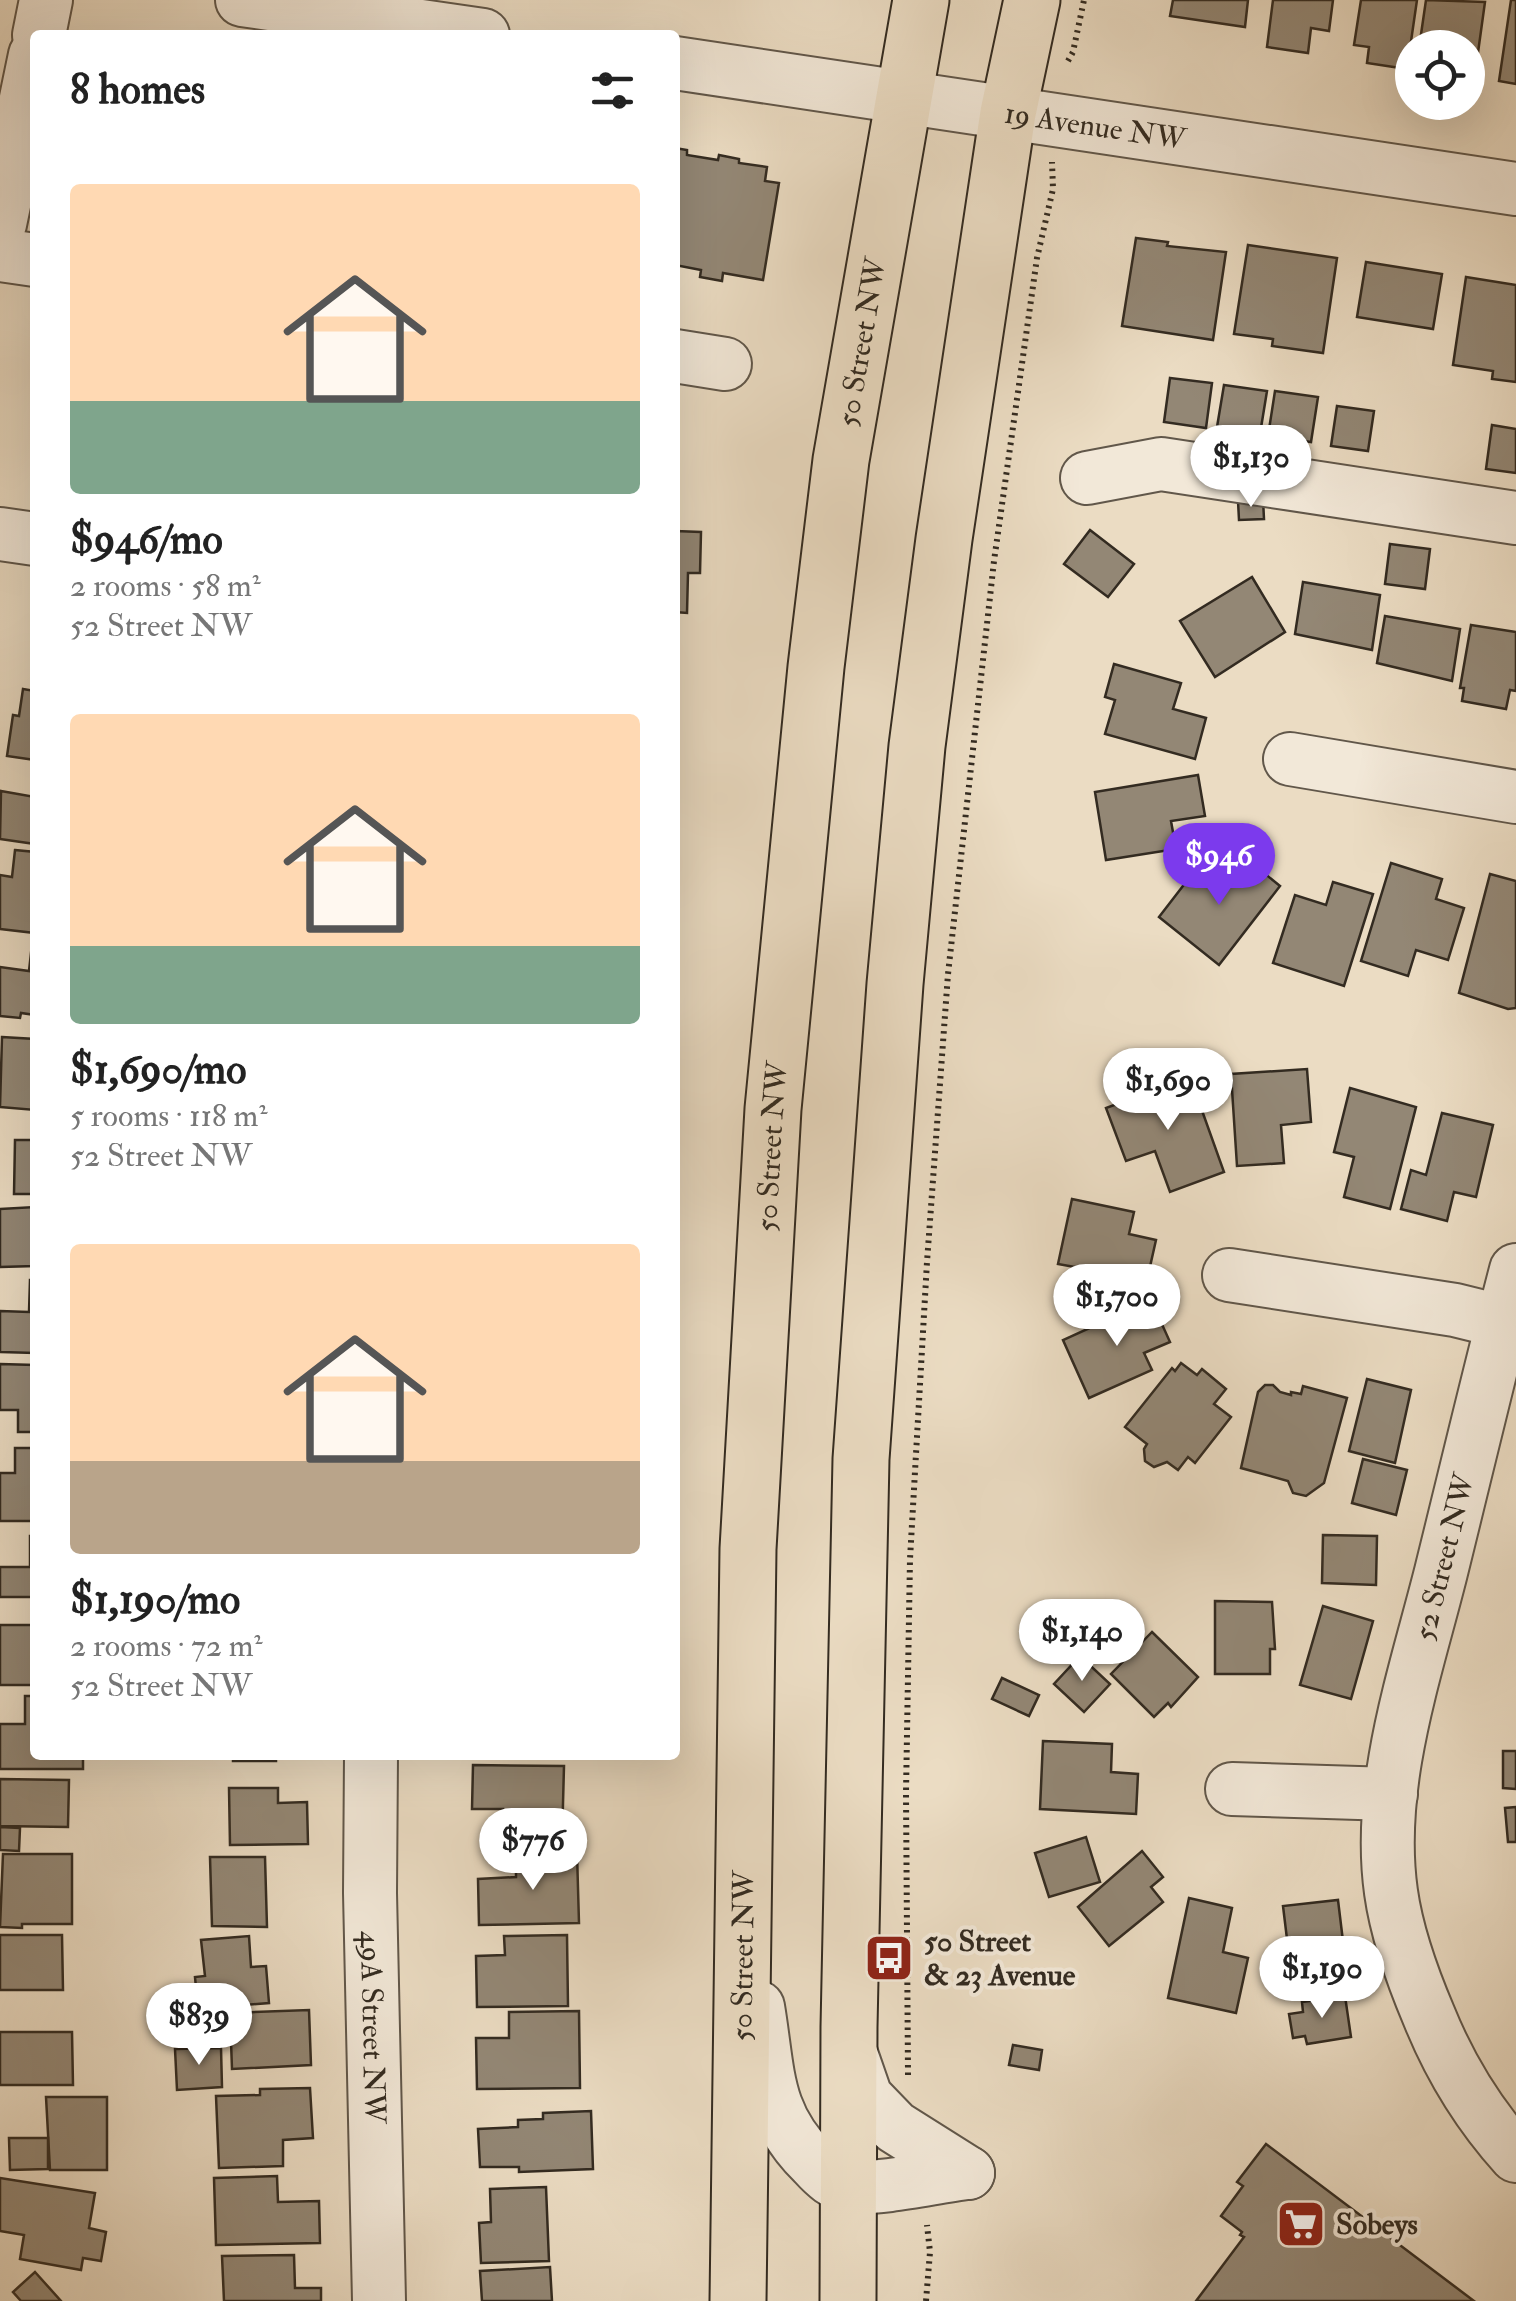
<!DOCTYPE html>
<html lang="en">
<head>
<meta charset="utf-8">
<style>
	:root { --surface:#fff; --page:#f6f6f6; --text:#222; --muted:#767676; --accent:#7c3aed }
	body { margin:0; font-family:"IM FELL Double Pica",serif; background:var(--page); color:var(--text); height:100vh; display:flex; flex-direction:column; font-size:38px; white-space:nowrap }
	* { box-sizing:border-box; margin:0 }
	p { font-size:32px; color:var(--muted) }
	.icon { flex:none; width:55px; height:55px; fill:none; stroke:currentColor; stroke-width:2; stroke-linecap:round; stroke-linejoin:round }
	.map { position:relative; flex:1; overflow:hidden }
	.details { position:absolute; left:30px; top:30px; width:650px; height:1730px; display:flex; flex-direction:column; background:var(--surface); border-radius:10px; box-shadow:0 10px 40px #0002 }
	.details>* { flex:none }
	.fabs { position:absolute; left:1395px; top:30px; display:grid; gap:20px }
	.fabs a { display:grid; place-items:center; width:90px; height:90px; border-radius:50%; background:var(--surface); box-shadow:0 10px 40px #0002; font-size:50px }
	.price { position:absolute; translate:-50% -85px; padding:0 22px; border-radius:35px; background:#fff; color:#222; font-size:32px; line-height:65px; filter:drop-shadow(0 2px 5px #0008) }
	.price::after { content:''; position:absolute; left:50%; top:60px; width:30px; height:22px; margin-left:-15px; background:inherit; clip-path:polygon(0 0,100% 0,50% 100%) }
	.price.active { background:var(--accent); color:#fff }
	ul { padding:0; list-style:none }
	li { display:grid; align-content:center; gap:20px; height:530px; padding:0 40px }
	li span { display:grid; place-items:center; height:310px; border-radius:10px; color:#555 }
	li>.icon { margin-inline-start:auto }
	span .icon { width:180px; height:180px; fill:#fffc; stroke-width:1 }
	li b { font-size:42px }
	h2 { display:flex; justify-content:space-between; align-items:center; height:120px; padding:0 40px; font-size:42px }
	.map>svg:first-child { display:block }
	.building { fill:#938775; stroke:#332b21; stroke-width:2.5 }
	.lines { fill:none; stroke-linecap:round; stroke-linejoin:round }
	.minor-casing { stroke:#61574a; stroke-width:56 }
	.major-casing { stroke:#332b21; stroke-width:59 }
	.path { stroke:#332b21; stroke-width:6; stroke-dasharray:2.5 5; stroke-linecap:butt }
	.minor { stroke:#f2e8d8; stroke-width:52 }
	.major { stroke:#ebdcc3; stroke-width:55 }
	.labels { text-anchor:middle; stroke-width:8; stroke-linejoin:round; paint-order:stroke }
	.street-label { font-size:30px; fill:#332b21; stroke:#f2e8d8 }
	.poi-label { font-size:30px; font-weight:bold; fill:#332b21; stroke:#f2e8d8; text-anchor:start }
</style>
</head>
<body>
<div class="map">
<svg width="1516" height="2301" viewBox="0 0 1516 2301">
	<rect width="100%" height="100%" fill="#ebdcc3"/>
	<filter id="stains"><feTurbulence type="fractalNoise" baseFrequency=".002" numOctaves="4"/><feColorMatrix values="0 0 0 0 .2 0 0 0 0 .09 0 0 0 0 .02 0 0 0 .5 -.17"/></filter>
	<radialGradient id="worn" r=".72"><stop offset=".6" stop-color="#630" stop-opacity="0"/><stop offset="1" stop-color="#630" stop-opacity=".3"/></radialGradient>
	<!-- building -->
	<g class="building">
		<polygon points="1173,0 1248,0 1245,27 1170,16"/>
		<polygon points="1273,0 1333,0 1329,31 1311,28 1308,53 1267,47"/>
		<polygon points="1361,0 1417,0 1407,69 1367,63 1369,47 1354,45"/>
		<polygon points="1426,0 1485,2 1476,67 1468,66 1468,48 1419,48"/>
		<polygon points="1511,0 1516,0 1516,84 1499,81"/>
		<polygon points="675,148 687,150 687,155 718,160 719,155 739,159 739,163 767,167 765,181 779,183 763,280 723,273 722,281 700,277 701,270 675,265"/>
		<polygon points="1136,238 1168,242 1167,246 1226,252 1213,340 1122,326"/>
		<polygon points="1248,245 1337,258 1323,353 1272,346 1273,339 1234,334"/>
		<polygon points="1366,262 1442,274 1433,329 1357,317"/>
		<polygon points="1466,277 1516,285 1516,382 1492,379 1493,371 1453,365"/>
		<polygon points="1170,378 1212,383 1206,428 1164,422"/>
		<polygon points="1224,385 1267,391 1260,434 1217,427"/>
		<polygon points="1275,391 1318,397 1311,442 1268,436"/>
		<polygon points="1337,406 1374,411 1368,451 1331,446"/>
		<polygon points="1492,425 1516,429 1516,473 1486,469"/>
		<polygon points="1263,499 1264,519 1239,520 1238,501"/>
		<polygon points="1090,530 1134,564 1108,597 1064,564"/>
		<polygon points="675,531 701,532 700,573 688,573 687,613 675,612"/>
		<polygon points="1390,544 1430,549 1425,589 1385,584"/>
		<polygon points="1252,577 1285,632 1215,677 1180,621"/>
		<polygon points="1303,582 1380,595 1372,650 1295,634"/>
		<polygon points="1385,616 1460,629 1452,681 1377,663"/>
		<polygon points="1471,625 1516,632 1516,691 1510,690 1506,709 1462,701 1464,688 1460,688"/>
		<polygon points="1114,664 1181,683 1173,709 1206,718 1195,759 1105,734 1115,700 1105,697"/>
		<polygon points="23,689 35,691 35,760 7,756 13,715 19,716"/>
		<polygon points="1198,775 1205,816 1171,821 1176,849 1106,860 1095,792"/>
		<polygon points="1,791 35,797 35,844 0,839"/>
		<polygon points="15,850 35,852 35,933 0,929 0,875 12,877"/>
		<polygon points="1203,860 1231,882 1248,860 1280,886 1219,965 1159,917"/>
		<polygon points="1391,863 1442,879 1436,899 1464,908 1448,960 1416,950 1408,976 1361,961"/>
		<polygon points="1490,874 1516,881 1516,1008 1508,1009 1459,993"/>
		<polygon points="1333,882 1373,894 1344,986 1273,963 1295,895 1326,905"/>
		<polygon points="32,944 35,944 35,1015 21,1013 20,1018 0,1016 0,967 29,971"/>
		<polygon points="2,1037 35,1039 35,1110 0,1107"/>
		<polygon points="1307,1069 1311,1122 1281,1125 1284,1163 1237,1166 1231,1074"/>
		<polygon points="1190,1077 1224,1172 1170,1192 1155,1151 1126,1161 1106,1108"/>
		<polygon points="1350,1088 1416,1107 1390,1209 1344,1197 1354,1157 1334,1152"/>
		<polygon points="1442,1113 1493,1125 1476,1197 1454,1192 1447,1221 1401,1209 1411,1170 1426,1175"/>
		<polygon points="15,1140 35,1140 35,1194 14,1194"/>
		<polygon points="1072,1199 1134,1212 1129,1234 1156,1240 1147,1280 1058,1264"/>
		<polygon points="35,1207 35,1266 0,1267 0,1209"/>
		<polygon points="30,1280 35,1280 35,1353 0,1352 0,1311 29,1312"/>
		<polygon points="1151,1300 1170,1342 1144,1353 1152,1370 1089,1398 1063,1340"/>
		<polygon points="1181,1363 1197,1375 1202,1369 1226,1389 1214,1404 1231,1417 1195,1463 1188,1457 1178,1470 1167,1462 1154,1467 1145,1461 1144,1449 1147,1444 1125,1427 1172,1368 1175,1371"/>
		<polygon points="0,1364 35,1365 35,1432 18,1432 18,1410 0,1410"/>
		<polygon points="1367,1379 1411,1390 1395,1463 1349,1451"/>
		<polygon points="1265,1385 1273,1385 1280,1392 1291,1395 1291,1392 1301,1394 1303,1386 1347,1398 1324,1483 1306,1496 1293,1493 1288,1481 1241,1468 1258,1392"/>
		<polygon points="15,1448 35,1448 35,1521 0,1521 0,1473 15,1473"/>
		<polygon points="1363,1459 1407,1470 1396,1515 1352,1503"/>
		<polygon points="1323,1535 1377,1536 1376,1585 1322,1583"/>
		<polygon points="30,1536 35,1536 35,1597 0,1597 0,1567 30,1567"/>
		<polygon points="1215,1601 1272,1602 1275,1649 1270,1649 1270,1674 1215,1674"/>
		<polygon points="1323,1606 1373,1621 1351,1699 1300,1685"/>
		<rect x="0" y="1625" width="35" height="60"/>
		<polygon points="1152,1632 1198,1677 1171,1707 1168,1703 1154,1717 1111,1674"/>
		<polygon points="1080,1656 1110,1684 1084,1712 1054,1684"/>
		<polygon points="1002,1678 1039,1695 1029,1716 992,1699"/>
		<polygon points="25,1696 35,1696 35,1755 83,1755 83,1769 0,1769 0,1724 25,1724"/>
		<polygon points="1043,1741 1112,1744 1111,1772 1138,1774 1136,1814 1040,1809"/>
		<polygon points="1503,1751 1516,1751 1516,1789 1503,1788"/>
		<polygon points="213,1755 276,1755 276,1761 233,1761 233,1758 213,1758"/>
		<polygon points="473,1765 564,1766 562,1841 502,1841 503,1809 472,1809"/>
		<polygon points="0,1779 69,1780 68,1827 0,1826"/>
		<polygon points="229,1788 278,1788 278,1803 307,1802 308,1844 230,1845"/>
		<polygon points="1516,1807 1516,1842 1508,1842 1505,1808"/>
		<polygon points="0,1827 20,1828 19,1851 0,1850"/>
		<polygon points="1086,1837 1100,1882 1049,1897 1035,1853"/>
		<polygon points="1142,1851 1163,1877 1151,1887 1163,1902 1109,1946 1078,1907"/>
		<polygon points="577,1853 579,1923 479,1925 478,1879 516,1877 516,1855"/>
		<polygon points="3,1854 72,1854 72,1924 22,1924 22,1928 0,1927"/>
		<polygon points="210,1857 265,1857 267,1927 212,1926"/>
		<polygon points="1189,1898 1232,1908 1223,1952 1248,1958 1236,2013 1168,1998"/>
		<polygon points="1338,1900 1346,1966 1291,1972 1283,1906"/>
		<polygon points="0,1935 62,1935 63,1990 0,1990"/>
		<polygon points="567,1935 568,2006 477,2007 476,1956 505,1955 504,1936"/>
		<polygon points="249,1936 251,1967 266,1966 269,2003 198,2009 195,1977 205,1976 201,1940"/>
		<polygon points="1345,1996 1351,2037 1307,2044 1305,2036 1293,2038 1289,2014 1303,2012 1302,2002"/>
		<polygon points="309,2010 311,2065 232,2069 230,2013"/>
		<polygon points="579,2011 580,2088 477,2089 476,2038 509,2038 509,2012"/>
		<polygon points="0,2032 72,2032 73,2085 0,2085"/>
		<polygon points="1013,2045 1042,2050 1039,2070 1009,2065"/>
		<polygon points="221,2048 222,2087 177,2090 175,2049"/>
		<polygon points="310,2088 313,2138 283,2140 283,2166 219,2168 216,2096 260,2095 260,2089"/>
		<polygon points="46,2097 107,2097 107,2170 50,2170"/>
		<polygon points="591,2111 593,2169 519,2172 519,2167 480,2167 478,2129 518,2127 518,2120 543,2119 543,2113"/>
		<polygon points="9,2138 48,2138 48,2169 10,2170"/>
		<polygon points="1266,2144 1474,2301 1196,2301 1244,2237 1240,2235 1242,2232 1221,2216 1243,2186 1237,2182"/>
		<polygon points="277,2176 278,2202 319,2201 320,2243 216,2245 214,2178"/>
		<polygon points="0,2178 95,2193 89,2228 106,2232 101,2261 83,2258 81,2270 20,2259 24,2235 0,2231"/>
		<polygon points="546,2187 549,2261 481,2263 479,2223 491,2222 490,2189"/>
		<polygon points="294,2255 295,2288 321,2288 321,2301 224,2301 222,2256"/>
		<polygon points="550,2267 552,2301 482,2301 480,2271"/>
		<polygon points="35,2272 61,2301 21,2301 13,2292"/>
	</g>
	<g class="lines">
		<!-- minor casing -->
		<g class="minor-casing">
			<g id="minor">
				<polyline points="242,0 483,35"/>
				<polyline points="39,35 46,0"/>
				<path id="s1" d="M675 63 1516 189"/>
				<polyline points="0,224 35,55"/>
				<polyline points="0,255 35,260"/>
				<polyline points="675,356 725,364"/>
				<polyline points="1087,478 1161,464 1516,518"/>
				<polyline points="0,534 35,539"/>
				<polyline points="1290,759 1516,797"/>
				<path d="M1516 1270C1490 1370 1466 1471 1441 1572 1415 1675 1376 1785 1391 1892 1397 1935 1412 1976 1429 2016 1450 2068 1478 2114 1516 2156"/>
				<polyline points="1229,1275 1455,1310 1516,1325"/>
				<path id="s2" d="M371 1755 370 1893 379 2301"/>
				<polyline points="1232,1789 1391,1794"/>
				<path d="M758 2007C769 2071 764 2114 814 2163 824 2174 837 2187 852 2187 885 2189 934 2177 968 2173"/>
				<polyline points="849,2048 866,2097 895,2127 968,2173"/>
			</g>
		</g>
		<!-- major casing -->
		<g class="major-casing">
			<g id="major">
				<path id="s3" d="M738 2301 748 1549 773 1109 816 667 841 460 921 0"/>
				<polyline points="848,2301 849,2027 861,1459 895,984 917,746 944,539 1008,113 1032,0"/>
			</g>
		</g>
		<!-- path -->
		<g class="path">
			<polyline points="1068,61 1073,52 1084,0"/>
			<polyline points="908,2075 906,1793 910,1559 927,1262 948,974 994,561 1037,258 1053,189 1052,162"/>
			<polyline points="926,2301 930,2252 927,2225"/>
		</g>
		<!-- minor -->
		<use href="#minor" class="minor"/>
		<!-- major -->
		<use href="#major" class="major"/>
	</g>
	<!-- icons -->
	<defs>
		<g id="bus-square" transform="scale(2.5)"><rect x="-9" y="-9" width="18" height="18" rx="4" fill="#8f2418" stroke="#f2e8d8"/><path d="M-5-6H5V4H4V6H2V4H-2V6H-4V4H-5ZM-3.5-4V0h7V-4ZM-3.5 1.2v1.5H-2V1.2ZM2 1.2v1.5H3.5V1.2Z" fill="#fff"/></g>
		<g id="supermarket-square" transform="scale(2.5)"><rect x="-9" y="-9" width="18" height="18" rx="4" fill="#8f2418" stroke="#f2e8d8"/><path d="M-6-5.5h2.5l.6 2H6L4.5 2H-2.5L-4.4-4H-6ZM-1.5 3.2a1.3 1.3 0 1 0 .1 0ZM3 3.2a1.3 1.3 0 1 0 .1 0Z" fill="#fff"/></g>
	</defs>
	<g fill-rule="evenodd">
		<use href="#bus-square" x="889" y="1958"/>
		<use href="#supermarket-square" x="1301" y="2224"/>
	</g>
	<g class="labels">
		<!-- street labels -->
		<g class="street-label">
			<text dy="10" stroke="none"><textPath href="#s1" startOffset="425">19 Avenue NW</textPath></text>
			<text dy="10" stroke="none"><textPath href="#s3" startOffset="1965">50 Street NW</textPath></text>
			<text dy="10" stroke="none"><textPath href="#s3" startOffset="1155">50 Street NW</textPath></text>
			<text transform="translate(1444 1557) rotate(-76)" y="10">52 Street NW</text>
			<text dy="10" stroke="none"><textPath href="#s3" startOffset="345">50 Street NW</textPath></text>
			<text dy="10" stroke="none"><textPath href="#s2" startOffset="272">49A Street NW</textPath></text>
		</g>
		<!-- poi labels -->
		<g class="poi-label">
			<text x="924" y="1951">50 Street<tspan x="924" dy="34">&amp; 23 Avenue</tspan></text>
			<text x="1336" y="2234">Sobeys</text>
		</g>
	</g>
	<rect width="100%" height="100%" filter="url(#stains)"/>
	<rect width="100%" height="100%" fill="url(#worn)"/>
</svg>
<div class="fabs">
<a><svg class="icon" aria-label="locate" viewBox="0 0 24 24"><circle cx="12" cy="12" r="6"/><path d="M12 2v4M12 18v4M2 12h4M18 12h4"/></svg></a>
</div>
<b class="price" style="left:1251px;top:510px">$1,130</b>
<b class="price active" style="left:1219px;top:908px">$946</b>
<b class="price" style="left:1168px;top:1133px">$1,690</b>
<b class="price" style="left:1117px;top:1349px">$1,700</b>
<b class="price" style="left:1082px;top:1684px">$1,140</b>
<b class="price" style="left:533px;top:1893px">$776</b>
<b class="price" style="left:1322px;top:2021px">$1,190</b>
<b class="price" style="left:199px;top:2068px">$839</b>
<section class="details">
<h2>8 homes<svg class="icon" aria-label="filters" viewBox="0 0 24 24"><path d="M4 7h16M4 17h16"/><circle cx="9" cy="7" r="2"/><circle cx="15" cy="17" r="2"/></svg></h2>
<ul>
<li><span style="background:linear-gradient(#ffd9b3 70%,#7fa58c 0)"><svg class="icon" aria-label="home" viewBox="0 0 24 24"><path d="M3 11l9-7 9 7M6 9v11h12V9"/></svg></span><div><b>$946/mo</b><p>2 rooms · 58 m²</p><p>52 Street NW</p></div></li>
<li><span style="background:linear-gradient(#ffd9b3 75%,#7fa58c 0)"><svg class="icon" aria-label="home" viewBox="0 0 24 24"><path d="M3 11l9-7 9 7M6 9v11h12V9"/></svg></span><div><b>$1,690/mo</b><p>5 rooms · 118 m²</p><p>52 Street NW</p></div></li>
<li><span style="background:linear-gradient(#ffd9b3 70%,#b9a48a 0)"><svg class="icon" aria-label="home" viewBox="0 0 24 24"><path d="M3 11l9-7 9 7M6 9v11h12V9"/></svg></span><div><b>$1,190/mo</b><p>2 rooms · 72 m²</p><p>52 Street NW</p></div></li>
</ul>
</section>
</div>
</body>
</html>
